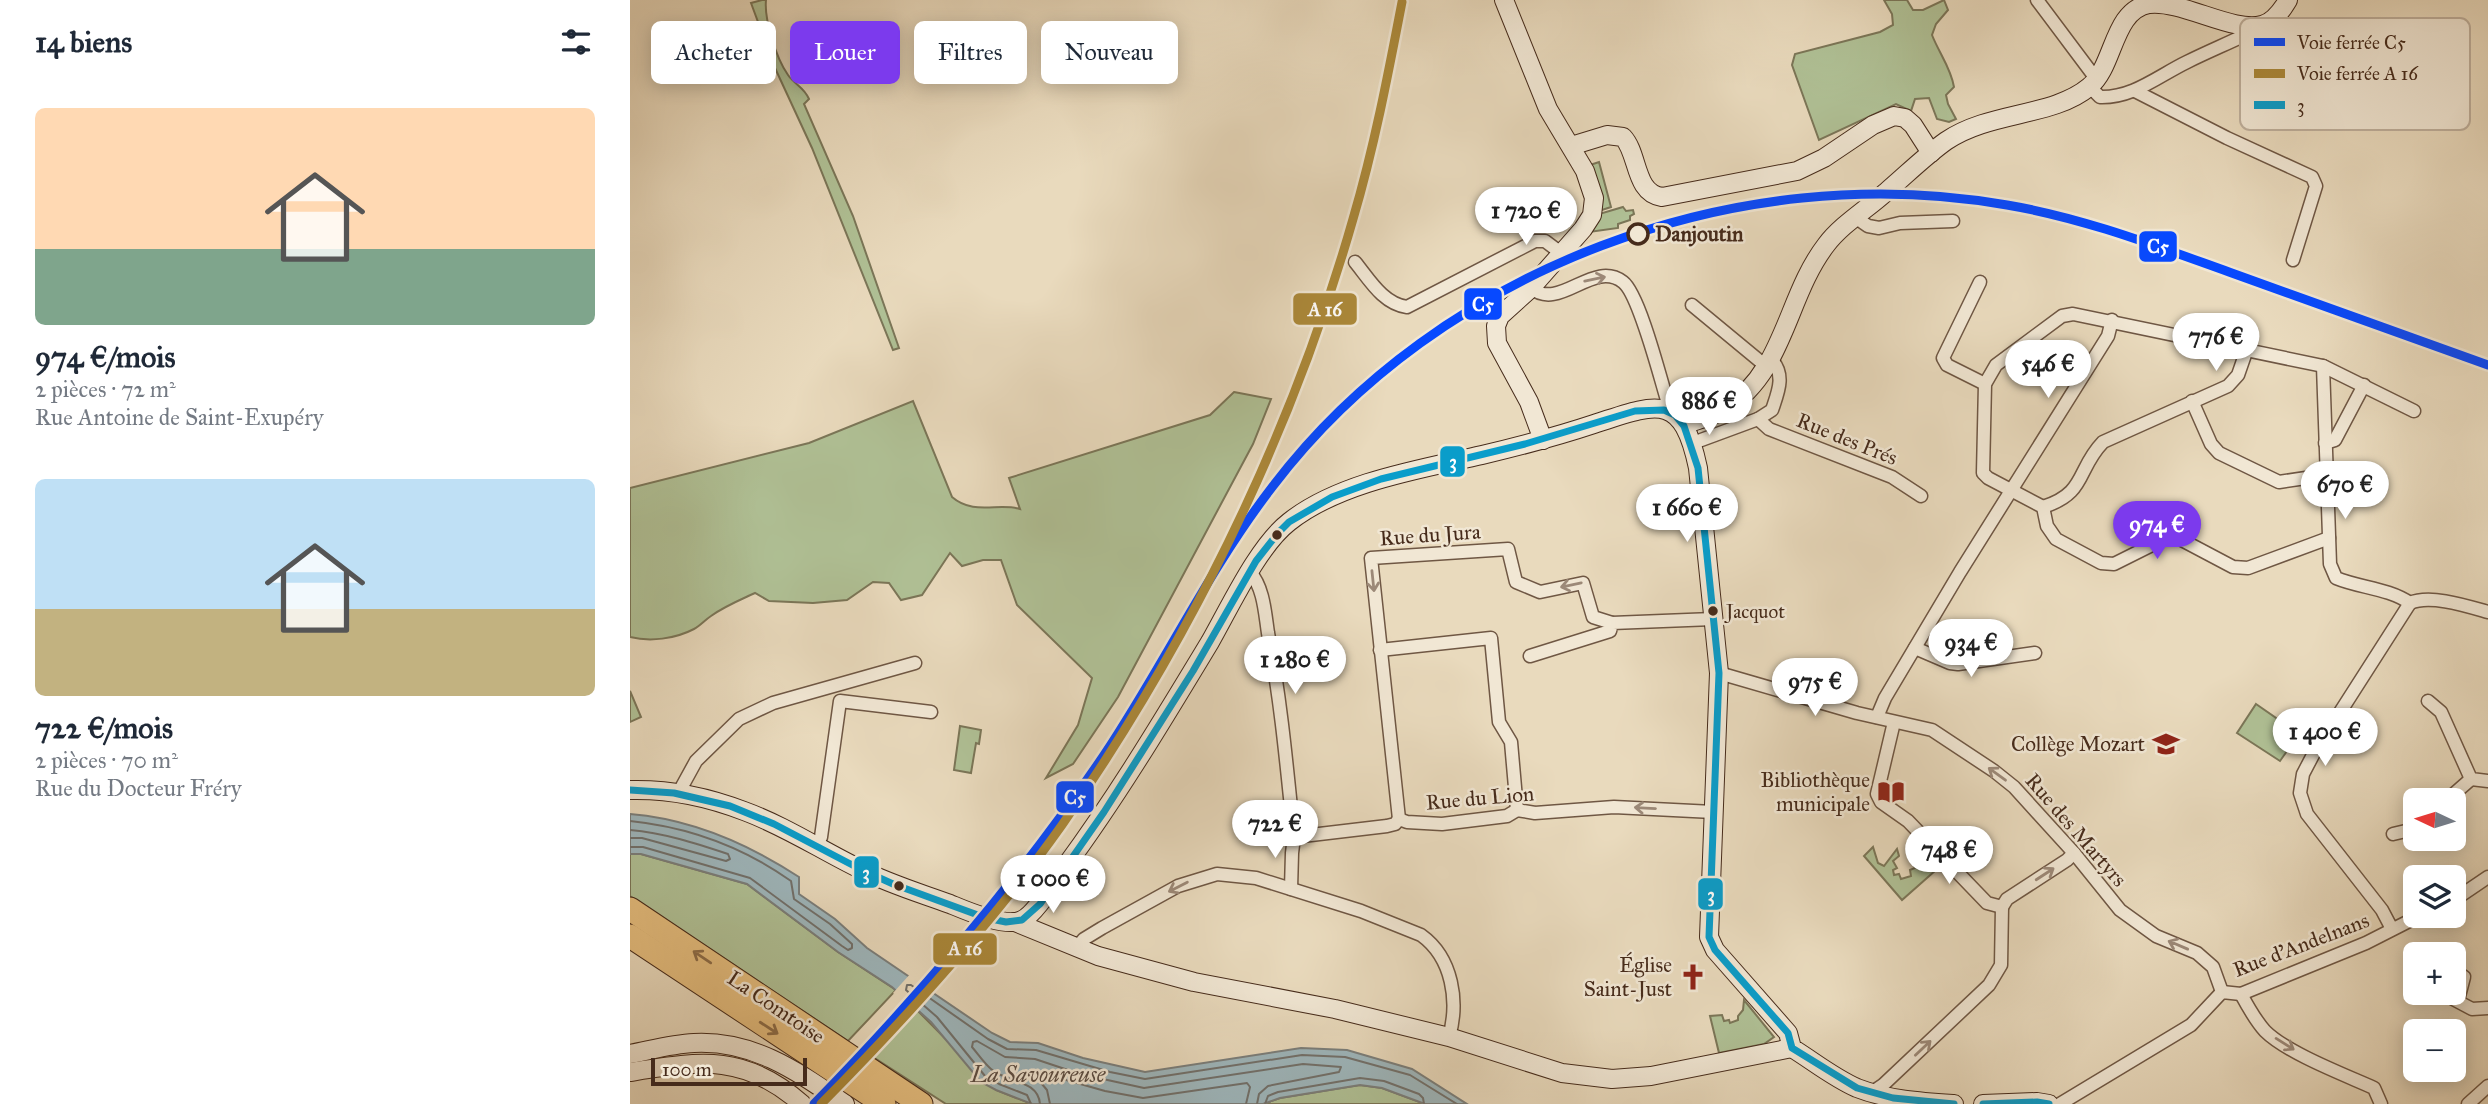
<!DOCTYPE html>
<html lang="fr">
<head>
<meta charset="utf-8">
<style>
	:root { --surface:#fff; --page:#f6f6f7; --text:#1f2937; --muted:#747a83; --accent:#7c3aed }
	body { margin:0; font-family:"IM FELL Great Primer",serif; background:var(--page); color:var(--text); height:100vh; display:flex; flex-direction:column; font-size:26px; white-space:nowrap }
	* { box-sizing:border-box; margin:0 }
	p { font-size:23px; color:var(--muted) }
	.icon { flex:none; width:38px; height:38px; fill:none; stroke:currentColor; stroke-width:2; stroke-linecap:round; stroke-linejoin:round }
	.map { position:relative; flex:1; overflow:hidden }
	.side { display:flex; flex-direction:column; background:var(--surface); width:630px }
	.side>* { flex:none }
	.hud { position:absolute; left:21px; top:21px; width:665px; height:63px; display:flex; gap:14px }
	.needle { width:46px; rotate:274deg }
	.fabs { position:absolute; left:1773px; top:788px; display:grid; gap:14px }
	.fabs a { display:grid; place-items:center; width:63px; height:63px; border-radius:10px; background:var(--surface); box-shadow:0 4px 18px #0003; font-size:35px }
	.scale { position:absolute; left:21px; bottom:18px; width:156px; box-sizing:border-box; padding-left:7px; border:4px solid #462b1b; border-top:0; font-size:19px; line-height:24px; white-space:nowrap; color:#462b1b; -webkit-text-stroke:5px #f1e7d4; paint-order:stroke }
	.price { position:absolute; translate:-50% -60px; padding:0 16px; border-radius:24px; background:#fff; color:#222; font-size:23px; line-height:46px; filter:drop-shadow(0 2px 4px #0008) }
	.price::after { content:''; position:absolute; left:50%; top:42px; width:21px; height:16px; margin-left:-10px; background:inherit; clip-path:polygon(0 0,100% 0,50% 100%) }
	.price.on { background:var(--accent); color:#fff }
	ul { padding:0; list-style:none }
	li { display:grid; align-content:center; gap:14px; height:371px; padding:0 35px }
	li span { display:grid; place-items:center; height:217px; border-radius:10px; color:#555 }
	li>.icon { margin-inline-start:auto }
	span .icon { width:126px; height:126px; fill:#fffc; stroke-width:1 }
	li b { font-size:30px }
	h2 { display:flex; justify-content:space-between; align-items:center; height:84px; padding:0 35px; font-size:30px }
	.chip { padding:0 24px; border-radius:10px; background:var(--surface); box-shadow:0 4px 18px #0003; font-size:24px; line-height:63px }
	.chip.on { background:var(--accent); color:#fff }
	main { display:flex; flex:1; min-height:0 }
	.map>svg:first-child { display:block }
	.green { fill:#b0c196; stroke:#7b7658; stroke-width:2 }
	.water { fill:#9eb7bd; stroke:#7b7f7c; stroke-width:2 }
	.pier { fill:#e9dabd }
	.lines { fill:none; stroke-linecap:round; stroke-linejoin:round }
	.shore { stroke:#72716c; stroke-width:2 }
	.street-casing { stroke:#6f5744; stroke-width:15 }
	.secondary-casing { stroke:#462b1b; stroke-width:20 }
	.highway-casing { stroke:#462b1b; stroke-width:25 }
	.street { stroke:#f1e7d4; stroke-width:12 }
	.secondary { stroke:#f1e7d4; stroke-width:18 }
	.highway { stroke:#e4bd7e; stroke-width:23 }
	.rail { stroke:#462b1b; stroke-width:3.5; stroke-dasharray:12 12; stroke-linecap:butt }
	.bus-1-casing { stroke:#f1e7d4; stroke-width:12 }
	.bus-1 { stroke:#0a9dca; stroke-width:7 }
	.rail-1-casing { stroke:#f1e7d4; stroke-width:14 }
	.rail-2-casing { stroke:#f1e7d4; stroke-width:14 }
	.rail-1 { stroke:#0749ff; stroke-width:9 }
	.rail-2 { stroke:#ab8839; stroke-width:9 }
	.oneway { stroke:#9c8978 }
	.oneway2 { stroke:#8d6d48 }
	.stop-dot { fill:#f1e7d4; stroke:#462b1b; stroke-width:3.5 }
	.bus-dot { fill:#462b1b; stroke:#f1e7d4; stroke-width:2.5 }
	.labels { text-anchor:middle; stroke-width:5; stroke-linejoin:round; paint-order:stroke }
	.bus-label { font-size:19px; fill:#462b1b; stroke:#f1e7d4; text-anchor:start }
	.stop-label { font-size:21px; font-weight:bold; fill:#462b1b; stroke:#f1e7d4; text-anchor:start }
	.street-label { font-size:21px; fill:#462b1b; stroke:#f1e7d4 }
	.poi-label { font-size:21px; fill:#462b1b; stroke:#f1e7d4; text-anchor:end }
	.water-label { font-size:23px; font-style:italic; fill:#5c4e44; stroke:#f1e7d4 }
	.key { fill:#f1e7d4; stroke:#beaf9c; stroke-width:2 }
	.key-label { font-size:19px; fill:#462b1b }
	.line-badge { stroke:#f1e7d4; stroke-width:2.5 }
	.badge-label { font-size:19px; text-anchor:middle; font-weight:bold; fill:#fff }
</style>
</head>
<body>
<main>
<section class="side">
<h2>14 biens<svg class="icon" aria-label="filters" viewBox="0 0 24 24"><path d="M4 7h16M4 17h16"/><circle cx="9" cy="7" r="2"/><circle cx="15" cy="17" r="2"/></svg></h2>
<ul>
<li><span style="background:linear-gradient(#ffd9b3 65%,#7fa58c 0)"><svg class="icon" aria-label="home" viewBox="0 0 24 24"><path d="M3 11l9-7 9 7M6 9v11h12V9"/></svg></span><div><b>974 €/mois</b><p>2 pièces · 72 m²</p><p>Rue Antoine de Saint-Exupéry</p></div></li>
<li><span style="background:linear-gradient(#bfe0f5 60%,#c2b280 0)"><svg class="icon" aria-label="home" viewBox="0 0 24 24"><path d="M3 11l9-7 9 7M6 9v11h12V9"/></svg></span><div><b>722 €/mois</b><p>2 pièces · 70 m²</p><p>Rue du Docteur Fréry</p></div></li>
</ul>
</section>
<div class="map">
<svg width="1858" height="1104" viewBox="0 0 1858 1104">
	<rect width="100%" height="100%" fill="#e9dabd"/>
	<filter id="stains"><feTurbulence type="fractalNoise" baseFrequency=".00286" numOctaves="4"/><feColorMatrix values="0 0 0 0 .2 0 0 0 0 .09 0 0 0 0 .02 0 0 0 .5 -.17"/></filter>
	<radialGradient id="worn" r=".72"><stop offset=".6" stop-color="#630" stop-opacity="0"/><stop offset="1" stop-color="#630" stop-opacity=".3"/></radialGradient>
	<!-- green -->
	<g class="green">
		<path d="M132 0H136C134 19 146 58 158 75 165 85 174 87 179 99L174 104 223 216 269 348 263 350 182 148 145 68 121 3Z"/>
		<path d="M1254 0H1277L1283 10H1293L1314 0 1318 10 1306 24 1302 35C1309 53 1321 68 1324 87L1316 95 1318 104 1326 119 1319 122 1307 119 1299 98 1285 99 1281 111 1266 104 1189 140 1162 65 1165 54 1250 32 1263 25 1262 14Z"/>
		<polygon points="969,162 981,207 966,212 960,165"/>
		<polygon points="993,207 996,211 1003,210 1004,214 1000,216 1000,220 988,224 988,228 959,232 969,214"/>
		<path d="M604 392 641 399 623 444 488 697 443 764 416 778 448 725 462 678 387 605 371 560H353L332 566 320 553 292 595 271 600 259 583 243 582 217 600 183 603 139 601 125 593C110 600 95 606 81 616 75 620 70 626 64 629 45 639 20 642 0 637V488L179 443 283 401 322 497C344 516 369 502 390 509L379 478 580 415Z"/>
		<polygon points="0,691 11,717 0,722"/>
		<polygon points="1626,704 1669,734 1650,761 1607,733"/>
		<polygon points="330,726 351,730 349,744 346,743 341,773 324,770"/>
		<polygon points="1286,835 1306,856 1301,860 1306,870 1272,900 1234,856 1243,847 1248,863 1254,866 1267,849 1269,856 1263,861 1267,868 1263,870 1264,875 1269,874 1271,879 1281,876 1280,870 1285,868 1278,844"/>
		<polygon points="0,854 11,854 117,884 208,952 266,990 218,1041 0,896"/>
		<polygon points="1114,1000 1144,1037 1134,1044 1089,1053 1080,1016 1092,1015 1094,1021 1099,1020 1100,1023 1108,1020 1108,1016 1113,1010"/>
		<polygon points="285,1008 366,1090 402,1104 316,1104 243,1057"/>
		<polygon points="730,1085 752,1088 795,1104 633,1104 650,1098"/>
	</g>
	<!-- water -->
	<path class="water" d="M0 814C62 819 117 843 169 877V894L205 919 237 948 362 1033 380 1042 408 1043 453 1058 515 1072 671 1048 717 1050 782 1069 837 1104H795L752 1088 730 1085 650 1098 633 1104H402L366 1090 351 1082 301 1022 262 987 208 952 117 884 11 854H0Z"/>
	<!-- pier -->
	<polygon class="pier" points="281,973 304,988 283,1010 263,993"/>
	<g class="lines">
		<!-- shore -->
		<g class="shore">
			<path d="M0 821C58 827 113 847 161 881L164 899 200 924 222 944V948L218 950 212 946 120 878 13 847H0"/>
			<path d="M0 830C34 833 65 843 98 854L100 859 96 861 12 838H0"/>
			<polyline points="401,1104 397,1095 369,1084 355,1076 307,1017 276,990 277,985 281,985 358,1039 377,1049 406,1050 480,1072 515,1079 672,1055 715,1057 780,1075 827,1104"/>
			<path d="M410 1104C408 1079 376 1083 361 1069 354 1063 348 1054 342 1047L343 1042 347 1041 375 1057 405 1059 450 1074 514 1088 673 1064 711 1067 709 1072 638 1086 629 1094 627 1104"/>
			<polyline points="420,1104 417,1090 406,1077 408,1072 475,1091 513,1098 617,1083 620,1087 616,1104"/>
			<polyline points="635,1104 638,1096 648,1092 730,1078 754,1081 789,1094 793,1098 794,1104"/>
		</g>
		<!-- street casing -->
		<g class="street-casing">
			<g id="street">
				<polyline points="1407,0 1467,80"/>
				<path d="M1460 87 1470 97C1503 98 1528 76 1557 62 1575 53 1594 45 1613 36"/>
				<polyline points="1505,91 1597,138 1682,177 1686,186 1663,260"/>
				<polyline points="1225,217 1238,226 1249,228 1270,223 1323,221"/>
				<path d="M725 262C739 279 753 304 777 307L905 241H915L931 253"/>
				<polyline points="1350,282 1313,358 1317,365 1355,384"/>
				<path d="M901 288C930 312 963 259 993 282 1009 294 1030 377 1037 400V410"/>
				<polyline points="1062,305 1137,367"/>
				<path d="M1693 366 1700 564 1706 578C1730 588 1758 588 1780 603"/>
				<polyline points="1562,401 1581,444 1589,453 1649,482 1696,475"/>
				<polyline points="1128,419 1139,429 1262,477 1291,496"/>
				<path d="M1063 443 1128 419 1142 410C1148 392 1156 375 1141 359"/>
				<polyline points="1695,443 1705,440 1734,385"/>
				<path d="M1413 507C1457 493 1446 470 1473 442L1598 386 1608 375 1617 349"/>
				<polyline points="1699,538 1618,568 1603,567 1550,539 1534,539 1484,564 1471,563 1426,539 1417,526 1413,507 1358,478 1353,473 1355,384 1366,365 1432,316 1443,314 1693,366 1784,411"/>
				<path d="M620 572C634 588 635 614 638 633 651 701 657 769 664 837L662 853 661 889"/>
				<path d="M1780 603C1800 594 1837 606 1858 612"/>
				<polyline points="1285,648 1320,663 1328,664 1405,653"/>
				<polyline points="750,650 861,638 869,722 881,742 887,810"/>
				<polyline points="900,656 980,631 982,623 1083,619"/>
				<polyline points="1089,673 1227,713 1302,730 1364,771 1384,787 1444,853 1490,910 1526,936 1567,953 1583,967 1592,992"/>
				<polyline points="1798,701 1811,712 1841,779 1858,781"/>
				<polyline points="1247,717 1255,698 1330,572 1478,336 1482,320"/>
				<polyline points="1264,722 1247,794 1251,802 1278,821 1357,903 1372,907 1377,899 1437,860 1444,853"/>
				<polyline points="49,792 66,761 109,719 143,703 285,663"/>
				<polyline points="1817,800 1841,779"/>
				<polyline points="769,819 741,558 878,549 886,582 910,592 953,583 963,617 982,623"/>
				<polyline points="1763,834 1780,830 1785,826"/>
				<polyline points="664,837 757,826 765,824 769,819 777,822 812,824 877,816 887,810 905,813 984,807 1083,812"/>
				<polyline points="187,845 191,837 210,701 301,712"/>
				<polyline points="1824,900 1858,877"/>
				<polyline points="1762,929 1752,910 1677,814 1670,793 1673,774 1684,753 1780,603"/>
				<path d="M448 946 454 939 472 928 548 886 587 874 626 878 731 911 791 935C823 958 829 1002 819 1037"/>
				<polyline points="1824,970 1834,977 1828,1000"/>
				<polyline points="1810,992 1842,1009 1858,1008"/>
				<path d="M1611 994C1618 1007 1625 1020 1635 1031 1657 1053 1715 1075 1744 1088L1751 1104"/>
				<polyline points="1241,1093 1253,1085 1359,985 1371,965 1372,907"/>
				<polyline points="1430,1104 1561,1025 1592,992 1611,994 1736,943 1791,915"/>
				<polyline points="1838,1104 1858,1086"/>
			</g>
		</g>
		<!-- secondary casing -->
		<g class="secondary-casing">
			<g id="secondary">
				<polyline points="874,0 918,109 955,171 964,198 962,215 953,229 901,288 870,316 866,326 867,343 899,402 913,440"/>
				<path d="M941 146 977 135 993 137C1009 154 1004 193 1032 197L1167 171 1194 158 1243 125 1264 116 1275 118 1283 125 1301 153"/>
				<path d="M1055 425C1068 419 1082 417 1095 409 1155 372 1156 297 1196 245 1212 224 1236 210 1256 192 1276 175 1295 156 1316 141 1360 111 1423 117 1459 87 1485 66 1482 11 1519 4 1552 0 1603 33 1632 25 1644 22 1652 10 1658 0"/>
				<path d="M0 790C39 789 78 797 114 811 155 826 191 850 230 869 259 884 290 893 320 904 337 911 375 928 392 920 407 913 425 880 435 867 488 795 534 718 580 642 600 607 628 546 659 522 709 482 791 469 852 455 890 446 928 436 964 424 1028 403 1052 392 1068 468L1089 673 1079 937 1085 950 1158 1033 1162 1048C1183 1061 1204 1078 1227 1088 1258 1100 1292 1102 1324 1104"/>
				<polyline points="385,922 468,956 564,982 705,1009 819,1037 932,1073 982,1079 1021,1076 1162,1048"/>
				<path d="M0 1054C21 1050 42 1044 64 1043 124 1040 168 1072 215 1104"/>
				<path d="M0 1072C71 1061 114 1053 172 1104"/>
				<polyline points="1353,1104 1407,1102 1419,1104"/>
			</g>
		</g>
		<!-- highway casing -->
		<g class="highway-casing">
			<g id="highway">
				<polyline points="0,909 291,1104"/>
				<polyline points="0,936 254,1104"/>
			</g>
		</g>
		<!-- street -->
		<use href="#street" class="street"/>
		<!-- secondary -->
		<use href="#secondary" class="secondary"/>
		<!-- highway -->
		<use href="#highway" class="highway"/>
		<!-- rail -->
		<polyline class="rail" points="194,1104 259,1018"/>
		<!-- bus-1 casing -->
		<g class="bus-1-casing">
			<g id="bus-1">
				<polyline points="0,790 44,793 100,806 144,824 230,869 263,884 356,918 376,922 392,920 410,904 474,812 563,671 626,561 648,533 659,522 702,497 751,479 895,444 1005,411 1034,410 1045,415 1054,426 1068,468 1089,673 1079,937 1085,950 1158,1033 1162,1048 1227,1088 1263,1098 1324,1104"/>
				<polyline points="1353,1104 1407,1102 1419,1104"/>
			</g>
		</g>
		<!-- bus-1 -->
		<use href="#bus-1" class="bus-1"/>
		<!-- rail-1 casing -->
		<g class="rail-1-casing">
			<path id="rail-1" d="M184 1104C290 995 389 881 474 755 533 667 578 570 643 486 809 268 1108 157 1377 205 1454 218 1526 246 1599 272 1685 303 1772 334 1858 365"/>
		</g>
		<!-- rail-2 casing -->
		<g class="rail-2-casing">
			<path id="rail-2" d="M191 1104C277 1017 361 925 432 825 560 640 661 436 723 219 744 148 758 75 772 2"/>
		</g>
		<!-- rail-1 -->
		<use href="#rail-1" class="rail-1"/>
		<!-- rail-2 -->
		<use href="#rail-2" class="rail-2"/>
	</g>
	<!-- one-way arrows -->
	<defs><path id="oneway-shaft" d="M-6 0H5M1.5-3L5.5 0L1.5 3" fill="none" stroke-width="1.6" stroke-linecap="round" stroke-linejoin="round" transform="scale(1.75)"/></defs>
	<g class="oneway">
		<use href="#oneway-shaft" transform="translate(965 279) rotate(-12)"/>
		<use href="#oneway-shaft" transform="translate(743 581) rotate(84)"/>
		<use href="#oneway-shaft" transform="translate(941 585) rotate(168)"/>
		<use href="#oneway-shaft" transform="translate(1367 774) rotate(-144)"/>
		<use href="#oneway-shaft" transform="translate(1015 808) rotate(-177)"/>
		<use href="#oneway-shaft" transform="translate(1415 874) rotate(-33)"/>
		<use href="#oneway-shaft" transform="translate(548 887) rotate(153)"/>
		<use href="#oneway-shaft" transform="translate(1548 945) rotate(-157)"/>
		<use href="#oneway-shaft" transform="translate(1655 1044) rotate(32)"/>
		<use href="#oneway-shaft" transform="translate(1293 1048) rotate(-43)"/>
	</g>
	<g class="oneway2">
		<use href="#oneway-shaft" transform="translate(72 957) rotate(-146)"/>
		<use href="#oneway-shaft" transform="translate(139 1028) rotate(33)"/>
	</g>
	<!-- icons -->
	<defs>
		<g id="school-bare" transform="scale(2.1)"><path d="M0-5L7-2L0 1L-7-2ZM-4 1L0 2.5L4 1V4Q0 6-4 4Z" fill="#8f2418" stroke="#f1e7d4" stroke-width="2.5" paint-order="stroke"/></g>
		<g id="library-bare" transform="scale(2.1)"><path d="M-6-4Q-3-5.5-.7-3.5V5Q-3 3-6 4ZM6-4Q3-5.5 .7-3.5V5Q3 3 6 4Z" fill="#8f2418" stroke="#f1e7d4" stroke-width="2.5" paint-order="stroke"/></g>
		<g id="church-bare" transform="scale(2.1)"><path d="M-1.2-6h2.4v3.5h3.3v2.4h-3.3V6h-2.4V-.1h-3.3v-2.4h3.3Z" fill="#8f2418" stroke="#f1e7d4" stroke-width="2.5" paint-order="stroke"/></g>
	</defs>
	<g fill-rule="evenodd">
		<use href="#school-bare" x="1536" y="744"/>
		<use href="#library-bare" x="1261" y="792"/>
		<use href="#church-bare" x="1063" y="977"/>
	</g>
	<!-- markers -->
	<circle class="stop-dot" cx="1008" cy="234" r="10"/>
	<g class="bus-dot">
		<circle cx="647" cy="535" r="6"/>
		<circle cx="1083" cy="611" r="6"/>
		<circle cx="269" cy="886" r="6"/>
	</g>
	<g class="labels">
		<!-- bus labels -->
		<g class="bus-label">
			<text x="1096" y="618">Jacquot</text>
		</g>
		<!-- stop labels -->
		<g class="stop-label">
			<text x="1025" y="241">Danjoutin</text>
		</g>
		<!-- street labels -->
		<g class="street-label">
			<text transform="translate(1217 439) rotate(22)" y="7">Rue des Prés</text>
			<text transform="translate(800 535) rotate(-4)" y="7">Rue du Jura</text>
			<text transform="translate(850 798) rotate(-5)" y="7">Rue du Lion</text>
			<text transform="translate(1446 830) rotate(49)" y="7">Rue des Martyrs</text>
			<text transform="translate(1671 945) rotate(-21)" y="7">Rue d'Andelnans</text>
			<text transform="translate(146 1007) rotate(34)" y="7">La Comtoise</text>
		</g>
		<!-- poi labels -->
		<g class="poi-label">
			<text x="1515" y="751">Collège Mozart</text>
			<text x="1240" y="787">Bibliothèque<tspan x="1240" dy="24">municipale</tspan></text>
			<text x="1042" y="972">Église<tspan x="1042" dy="24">Saint-Just</tspan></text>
		</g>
		<!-- water labels -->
		<g class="water-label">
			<text x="408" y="1082">La Savoureuse</text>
		</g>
	</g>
	<!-- legend -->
	<rect x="1610" y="18" width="230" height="112" rx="10" class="key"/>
	<rect x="1624" y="38" width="31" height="8" fill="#0749ff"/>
	<rect x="1624" y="69" width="31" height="9" fill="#ab8839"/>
	<rect x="1624" y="101" width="31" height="8" fill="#0a9dca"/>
	<g class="key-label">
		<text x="1667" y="49">Voie ferrée C5</text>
		<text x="1667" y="80">Voie ferrée A 16</text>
		<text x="1667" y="112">3</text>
	</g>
	<g class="line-badge">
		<rect x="1508" y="230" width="40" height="33" rx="7" fill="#0749ff"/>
		<rect x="833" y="287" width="40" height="34" rx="7" fill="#0749ff"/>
		<rect x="662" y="292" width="66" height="34" rx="7" fill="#ab8839"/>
		<rect x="809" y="445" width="27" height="33" rx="7" fill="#0a9dca"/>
		<rect x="425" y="780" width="40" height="34" rx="7" fill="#0749ff"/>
		<rect x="223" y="855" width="27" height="34" rx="7" fill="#0a9dca"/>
		<rect x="1067" y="877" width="27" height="34" rx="7" fill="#0a9dca"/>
		<rect x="302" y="932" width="66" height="34" rx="7" fill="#ab8839"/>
	</g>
	<g class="badge-label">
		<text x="1528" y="253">C5</text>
		<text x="853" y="311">C5</text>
		<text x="695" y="316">A 16</text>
		<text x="823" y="468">3</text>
		<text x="445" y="804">C5</text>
		<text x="236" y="879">3</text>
		<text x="1081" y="901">3</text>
		<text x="335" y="955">A 16</text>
	</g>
	<rect width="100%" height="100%" filter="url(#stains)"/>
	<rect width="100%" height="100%" fill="url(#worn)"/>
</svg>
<div class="fabs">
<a><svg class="needle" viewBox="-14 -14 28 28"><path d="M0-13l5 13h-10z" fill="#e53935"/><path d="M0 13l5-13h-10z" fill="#747a83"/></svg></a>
<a><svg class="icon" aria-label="layers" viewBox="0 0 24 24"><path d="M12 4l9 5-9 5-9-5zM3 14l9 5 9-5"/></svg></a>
<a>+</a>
<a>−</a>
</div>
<div class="scale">100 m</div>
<b class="price" style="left:896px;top:247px">1 720 €</b>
<b class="price" style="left:1586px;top:373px">776 €</b>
<b class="price" style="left:1418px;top:400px">546 €</b>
<b class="price" style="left:1079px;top:437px">886 €</b>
<b class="price" style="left:1715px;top:521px">670 €</b>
<b class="price" style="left:1057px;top:544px">1 660 €</b>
<b class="price on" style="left:1527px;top:561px">974 €</b>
<b class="price" style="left:1341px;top:679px">934 €</b>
<b class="price" style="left:665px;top:696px">1 280 €</b>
<b class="price" style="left:1185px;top:718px">975 €</b>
<b class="price" style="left:1695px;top:768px">1 400 €</b>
<b class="price" style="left:645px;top:860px">722 €</b>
<b class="price" style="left:1319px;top:886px">748 €</b>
<b class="price" style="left:423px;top:915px">1 000 €</b>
<div class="hud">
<a class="chip">Acheter</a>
<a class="chip on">Louer</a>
<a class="chip">Filtres</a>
<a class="chip">Nouveau</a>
</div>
</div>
</main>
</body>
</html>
